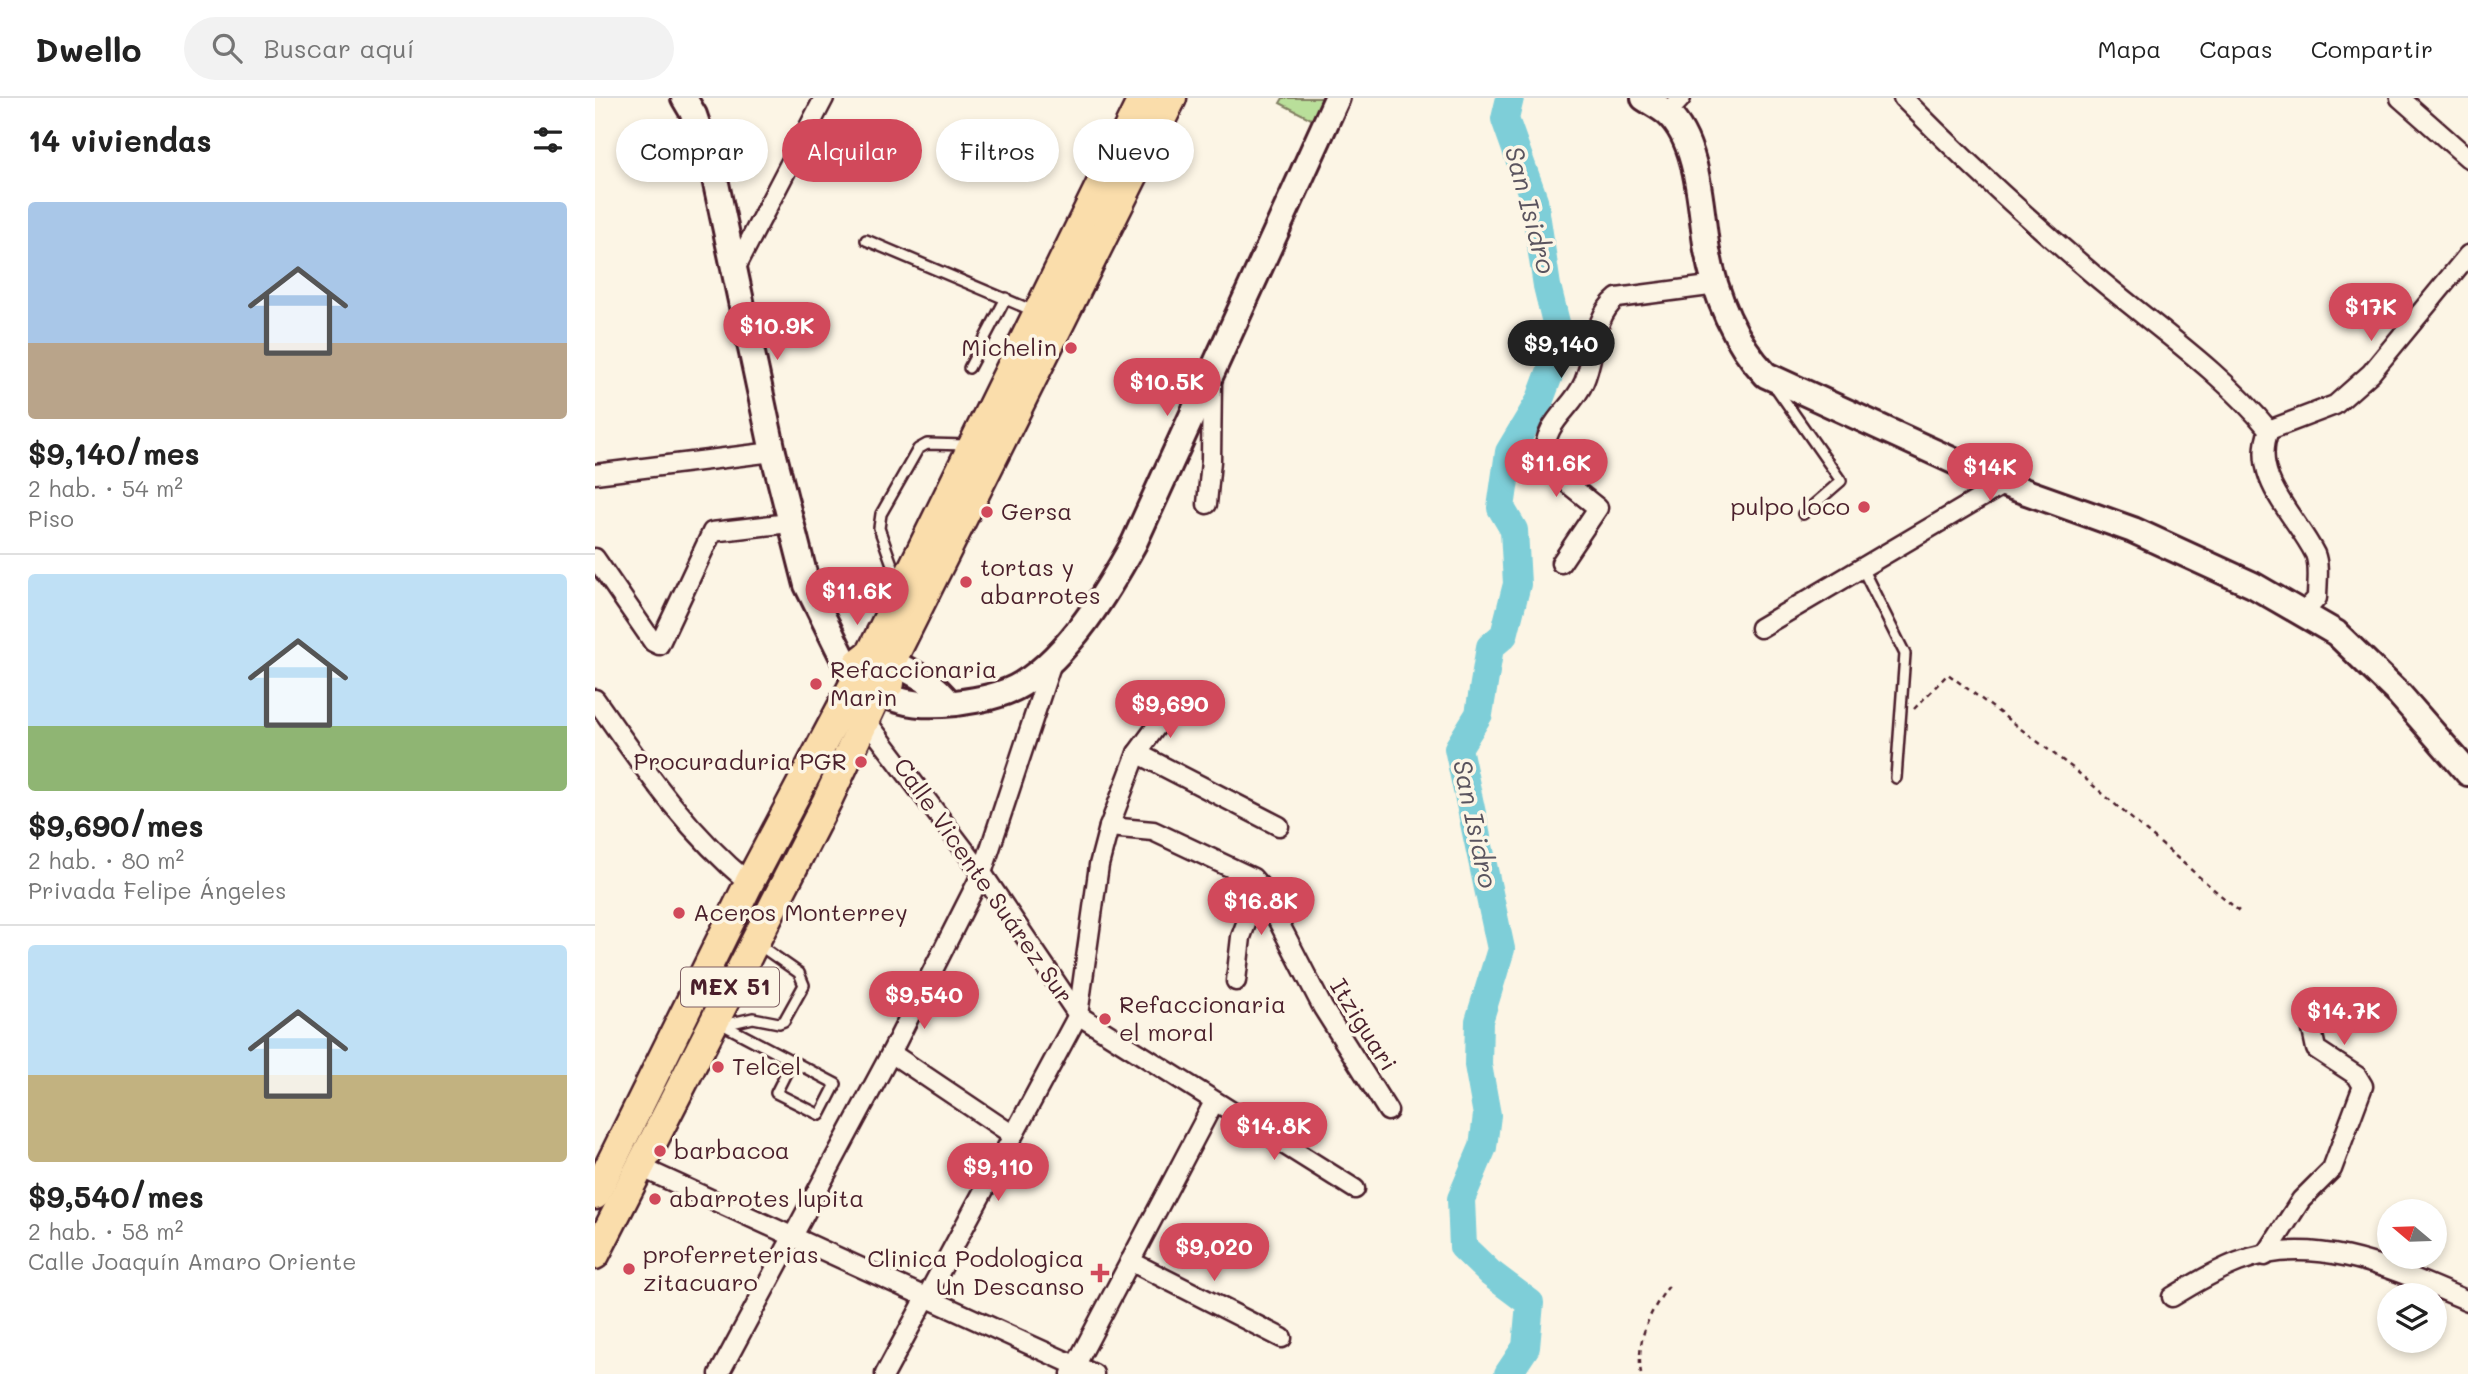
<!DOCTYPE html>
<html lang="es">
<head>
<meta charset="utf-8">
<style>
	:root { --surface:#fff; --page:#f2f2f2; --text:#222; --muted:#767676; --line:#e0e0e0; --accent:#d1495b }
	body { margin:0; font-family:Mali,sans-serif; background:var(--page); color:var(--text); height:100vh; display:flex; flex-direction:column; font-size:26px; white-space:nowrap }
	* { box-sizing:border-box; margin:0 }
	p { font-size:23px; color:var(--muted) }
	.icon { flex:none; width:38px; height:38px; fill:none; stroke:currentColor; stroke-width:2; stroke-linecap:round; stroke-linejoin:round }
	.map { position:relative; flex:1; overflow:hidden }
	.side { display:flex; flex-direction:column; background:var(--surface); width:595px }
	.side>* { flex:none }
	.hud { position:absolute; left:21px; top:21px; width:665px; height:63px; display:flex; gap:14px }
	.needle { width:46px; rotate:289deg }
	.buttons { position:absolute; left:1782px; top:1101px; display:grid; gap:14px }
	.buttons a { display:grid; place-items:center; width:70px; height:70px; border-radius:50%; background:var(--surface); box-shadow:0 4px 10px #0003; font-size:35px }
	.price { position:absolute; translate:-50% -60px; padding:0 16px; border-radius:24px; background:var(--accent); color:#fff; font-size:23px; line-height:46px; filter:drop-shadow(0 2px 4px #0008) }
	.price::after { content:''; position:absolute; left:50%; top:42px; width:21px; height:16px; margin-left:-10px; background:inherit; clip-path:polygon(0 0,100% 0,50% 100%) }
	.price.active { background:#222; color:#fff }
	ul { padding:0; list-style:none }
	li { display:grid; align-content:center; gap:14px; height:371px; padding:0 28px }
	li+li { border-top:2px solid var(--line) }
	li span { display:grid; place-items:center; height:217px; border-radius:7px; color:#555 }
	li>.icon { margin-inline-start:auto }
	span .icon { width:126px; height:126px; fill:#fffc; stroke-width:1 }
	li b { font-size:30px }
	h2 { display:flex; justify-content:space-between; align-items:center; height:84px; padding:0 28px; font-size:30px }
	.pill { padding:0 24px; border-radius:32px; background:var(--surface); box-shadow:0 4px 10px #0003; font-size:24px; line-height:63px }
	.pill.active { background:var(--accent); color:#fff }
	header { display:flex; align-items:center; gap:42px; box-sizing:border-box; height:98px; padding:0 35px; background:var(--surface); border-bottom:2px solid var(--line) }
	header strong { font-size:33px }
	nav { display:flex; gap:38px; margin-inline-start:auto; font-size:24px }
	.search { width:490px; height:63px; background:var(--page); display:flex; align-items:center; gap:18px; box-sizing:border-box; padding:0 24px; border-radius:38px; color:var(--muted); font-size:26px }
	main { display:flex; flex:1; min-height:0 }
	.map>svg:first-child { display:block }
	.green { fill:#b9df9a; stroke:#827f62; stroke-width:2 }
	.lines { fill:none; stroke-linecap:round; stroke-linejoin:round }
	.river { stroke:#7eced8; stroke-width:28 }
	.lane-casing { stroke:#4a1f2b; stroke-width:14 }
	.street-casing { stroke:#4a1f2b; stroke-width:23 }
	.secondary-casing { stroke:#4a1f2b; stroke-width:30 }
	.primary-casing { stroke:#4a1f2b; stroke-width:33 }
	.path { stroke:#4a1f2b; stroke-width:2.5; stroke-dasharray:5 5; stroke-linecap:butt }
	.lane { stroke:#fcf5e5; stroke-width:9 }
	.street { stroke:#fcf5e5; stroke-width:18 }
	.secondary { stroke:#fcf5e5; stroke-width:24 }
	.primary { stroke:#faddab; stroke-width:28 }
	.poi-dot { fill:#d1495b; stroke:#fcf5e5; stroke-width:2.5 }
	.labels { text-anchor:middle; stroke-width:7; stroke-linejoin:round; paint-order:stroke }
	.shield { fill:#fcf5e5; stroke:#7f5f63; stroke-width:2 }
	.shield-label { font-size:23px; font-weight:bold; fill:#4a1f2b }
	.poi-label { font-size:24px; fill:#4a1f2b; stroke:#fcf5e5; text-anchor:start }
	.street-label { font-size:24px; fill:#4a1f2b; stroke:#fcf5e5 }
	.water-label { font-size:26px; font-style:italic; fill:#5a545f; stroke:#fcf5e5 }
</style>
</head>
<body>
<header>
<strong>Dwello</strong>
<div class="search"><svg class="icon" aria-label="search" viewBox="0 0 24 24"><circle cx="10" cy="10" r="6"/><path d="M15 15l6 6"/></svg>Buscar aquí</div>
<nav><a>Mapa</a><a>Capas</a><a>Compartir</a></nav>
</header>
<main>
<section class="side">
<h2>14 viviendas<svg class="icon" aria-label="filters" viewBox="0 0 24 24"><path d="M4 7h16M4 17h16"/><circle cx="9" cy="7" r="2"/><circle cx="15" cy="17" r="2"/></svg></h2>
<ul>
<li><span style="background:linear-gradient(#a9c7e8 65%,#b9a48a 0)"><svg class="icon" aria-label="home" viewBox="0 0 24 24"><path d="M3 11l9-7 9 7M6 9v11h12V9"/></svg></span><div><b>$9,140/mes</b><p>2 hab. · 54 m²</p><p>Piso</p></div></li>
<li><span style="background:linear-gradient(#bfe0f5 70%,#8fb573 0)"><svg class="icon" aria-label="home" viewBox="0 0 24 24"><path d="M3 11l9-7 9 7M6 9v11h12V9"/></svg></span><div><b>$9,690/mes</b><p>2 hab. · 80 m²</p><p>Privada Felipe Ángeles</p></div></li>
<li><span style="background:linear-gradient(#bfe0f5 60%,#c2b280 0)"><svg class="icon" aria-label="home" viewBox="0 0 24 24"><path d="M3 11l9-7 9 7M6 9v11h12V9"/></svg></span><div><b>$9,540/mes</b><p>2 hab. · 58 m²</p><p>Calle Joaquín Amaro Oriente</p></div></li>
</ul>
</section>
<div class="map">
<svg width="1873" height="1276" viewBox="0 0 1873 1276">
	<rect width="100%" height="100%" fill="#fcf5e5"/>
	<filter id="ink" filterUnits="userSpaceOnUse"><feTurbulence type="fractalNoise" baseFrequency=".0143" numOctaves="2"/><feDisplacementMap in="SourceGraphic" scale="14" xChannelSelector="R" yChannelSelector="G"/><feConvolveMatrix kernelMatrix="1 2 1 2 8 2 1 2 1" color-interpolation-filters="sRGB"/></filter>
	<g filter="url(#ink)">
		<!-- green -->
		<polygon class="green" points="688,0 729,0 718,22 685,5"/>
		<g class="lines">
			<!-- river -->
			<polyline class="river" points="913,1276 931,1249 935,1205 895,1175 868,1149 866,1101 888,1049 892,1017 883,967 884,923 906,851 863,650 884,616 895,549 909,537 922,486 919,432 906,410 914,354 944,304 966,245 952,188 939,102 910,21 915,0"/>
			<!-- lane casing -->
			<g class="lane-casing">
				<g id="lane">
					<polyline points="271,142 441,214"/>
					<polyline points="374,270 411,200"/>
					<polyline points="1181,290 1246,383 1208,416"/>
					<polyline points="1267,470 1310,556 1301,680"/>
					<polyline points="304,486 284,430 286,416 323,351 332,346 372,347"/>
					<polyline points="123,924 241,986 225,1017 181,995 197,963"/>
					<polyline points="128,927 158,920 184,925 189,923 209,887 204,875 164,847"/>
				</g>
			</g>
			<!-- street casing -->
			<g class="street-casing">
				<g id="street">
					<path d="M1308 0C1369 62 1433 121 1499 177 1559 228 1625 272 1674 332 1655 380 1700 416 1720 456 1725 468 1722 487 1722 500L1707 516"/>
					<polyline points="1805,0 1873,60"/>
					<polyline points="1072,15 1086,0"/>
					<polyline points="139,173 229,0"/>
					<polyline points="1674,332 1740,307 1776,275 1873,157"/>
					<polyline points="0,376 178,354"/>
					<polyline points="612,406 616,363 617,280"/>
					<polyline points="0,460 58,544 64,547 117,434 194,425"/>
					<path d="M966 465 1003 410 952 369 948 364C949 320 976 314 989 284 1001 256 997 220 1022 200L1122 187"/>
					<polyline points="1165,530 1409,386"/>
					<path d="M0 601C48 669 89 731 154 785"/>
					<polyline points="270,621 387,775 483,917 760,1091"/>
					<polyline points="542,655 684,728"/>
					<polyline points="514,729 558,733 658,780 665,788 728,910 793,1013"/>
					<polyline points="641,883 646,839 665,788"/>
					<polyline points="296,955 418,1037"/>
					<polyline points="43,1068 499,1276"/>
					<polyline points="1670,1158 1706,1102 1737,1071 1768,988 1762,978 1721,951 1717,932 1722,903"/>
					<polyline points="535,1163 687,1240"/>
					<path d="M1577 1199C1598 1186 1620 1173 1643 1164 1721 1133 1802 1173 1873 1203"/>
					<polyline points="124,1276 296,955 387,775 458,561"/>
					<polyline points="290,1276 483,917 504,767 514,729 542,655 578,606"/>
					<polyline points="476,1276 619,1004"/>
				</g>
			</g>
			<!-- secondary casing -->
			<g class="secondary-casing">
				<g id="secondary">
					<polyline points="89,0 99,17 119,76 178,354 212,487 260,584"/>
					<path d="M1049 0C1056 5 1065 9 1072 15 1105 45 1105 111 1112 152 1120 197 1140 245 1171 277L1409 386 1538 432 1658 487 1741 535 1805 597 1873 675"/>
					<path d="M296 564C319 575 339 584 354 605"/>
					<path d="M283 594C309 607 332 608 361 605 382 602 408 598 427 586 475 556 512 494 539 445L742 0"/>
				</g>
			</g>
			<!-- primary casing -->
			<g class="primary-casing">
				<g id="primary">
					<polyline points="0,1097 154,785 260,584 263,565 276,555 548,0"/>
					<polyline points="0,1157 232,703 283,594 295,585 296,564 577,0"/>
				</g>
			</g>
			<!-- path -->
			<g class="path">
				<polyline points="1319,611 1353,576 1479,671 1644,813"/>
				<path d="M1046 1276C1041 1242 1054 1214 1074 1188"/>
			</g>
			<!-- lane -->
			<use href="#lane" class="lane"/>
			<!-- street -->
			<use href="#street" class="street"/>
			<!-- secondary -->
			<use href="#secondary" class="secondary"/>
			<!-- primary -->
			<use href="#primary" class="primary"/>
		</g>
	</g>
	<!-- markers -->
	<g class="poi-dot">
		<circle cx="476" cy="250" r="7"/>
		<circle cx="1269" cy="409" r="7"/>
		<circle cx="392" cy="414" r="7"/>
		<circle cx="371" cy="484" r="7"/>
		<circle cx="221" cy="586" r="7"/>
		<circle cx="266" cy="664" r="7"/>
		<circle cx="84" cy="815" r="7"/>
		<circle cx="510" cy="921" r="7"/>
		<circle cx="123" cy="969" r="7"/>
		<circle cx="65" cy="1053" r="7"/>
		<circle cx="60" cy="1101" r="7"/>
		<circle cx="34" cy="1171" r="7"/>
		<path d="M501.5 1164.5h7v7h7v7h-7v7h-7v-7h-7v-7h7z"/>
	</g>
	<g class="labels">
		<!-- shield labels -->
		<rect class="shield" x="86" y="869.5" width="98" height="39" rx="5"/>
		<g class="shield-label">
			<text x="135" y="897">MEX 51</text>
		</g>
		<!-- poi labels -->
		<g class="poi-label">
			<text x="462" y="258" text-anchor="end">Michelin</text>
			<text x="1255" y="417" text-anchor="end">pulpo loco</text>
			<text x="406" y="422">Gersa</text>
			<text x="385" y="478">tortas y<tspan x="385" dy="28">abarrotes</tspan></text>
			<text x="235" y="580">Refaccionaria<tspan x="235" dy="28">Marìn</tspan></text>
			<text x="252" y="672" text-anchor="end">Procuraduria PGR</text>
			<text x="98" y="823">Aceros Monterrey</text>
			<text x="524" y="915">Refaccionaria<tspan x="524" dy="28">el moral</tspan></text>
			<text x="137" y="977">Telcel</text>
			<text x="79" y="1061">barbacoa</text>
			<text x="74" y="1109">abarrotes lupita</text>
			<text x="48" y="1165">proferreterias<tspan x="48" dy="28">zitacuaro</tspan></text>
			<text x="489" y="1169" text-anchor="end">Clinica Podologica<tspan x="489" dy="28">Un Descanso</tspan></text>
		</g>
		<!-- street labels -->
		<g class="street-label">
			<text transform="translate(388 783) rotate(55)" y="8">Calle Vicente Suárez Sur</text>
			<text transform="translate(768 927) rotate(58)" y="8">Itziguari</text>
		</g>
		<!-- water labels -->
		<g class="water-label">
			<text transform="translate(935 112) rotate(75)" y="9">San Isidro</text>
			<text transform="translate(880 726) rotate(78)" y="9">San Isidro</text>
		</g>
	</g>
</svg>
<div class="buttons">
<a><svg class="needle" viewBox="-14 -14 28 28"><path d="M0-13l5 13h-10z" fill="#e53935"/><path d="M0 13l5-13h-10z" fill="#767676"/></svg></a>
<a><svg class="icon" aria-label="layers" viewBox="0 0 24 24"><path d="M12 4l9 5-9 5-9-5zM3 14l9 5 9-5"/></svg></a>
</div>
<b class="price" style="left:1776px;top:245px">$17K</b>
<b class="price" style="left:182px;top:264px">$10.9K</b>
<b class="price active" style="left:966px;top:282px">$9,140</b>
<b class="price" style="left:572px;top:320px">$10.5K</b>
<b class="price" style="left:961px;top:401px">$11.6K</b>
<b class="price" style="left:1395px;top:405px">$14K</b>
<b class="price" style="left:262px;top:529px">$11.6K</b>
<b class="price" style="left:575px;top:642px">$9,690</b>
<b class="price" style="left:666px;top:839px">$16.8K</b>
<b class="price" style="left:329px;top:933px">$9,540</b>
<b class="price" style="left:1749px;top:949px">$14.7K</b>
<b class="price" style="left:679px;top:1064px">$14.8K</b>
<b class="price" style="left:403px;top:1105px">$9,110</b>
<b class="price" style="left:619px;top:1185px">$9,020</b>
<div class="hud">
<a class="pill">Comprar</a>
<a class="pill active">Alquilar</a>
<a class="pill">Filtros</a>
<a class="pill">Nuevo</a>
</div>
</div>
</main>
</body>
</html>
